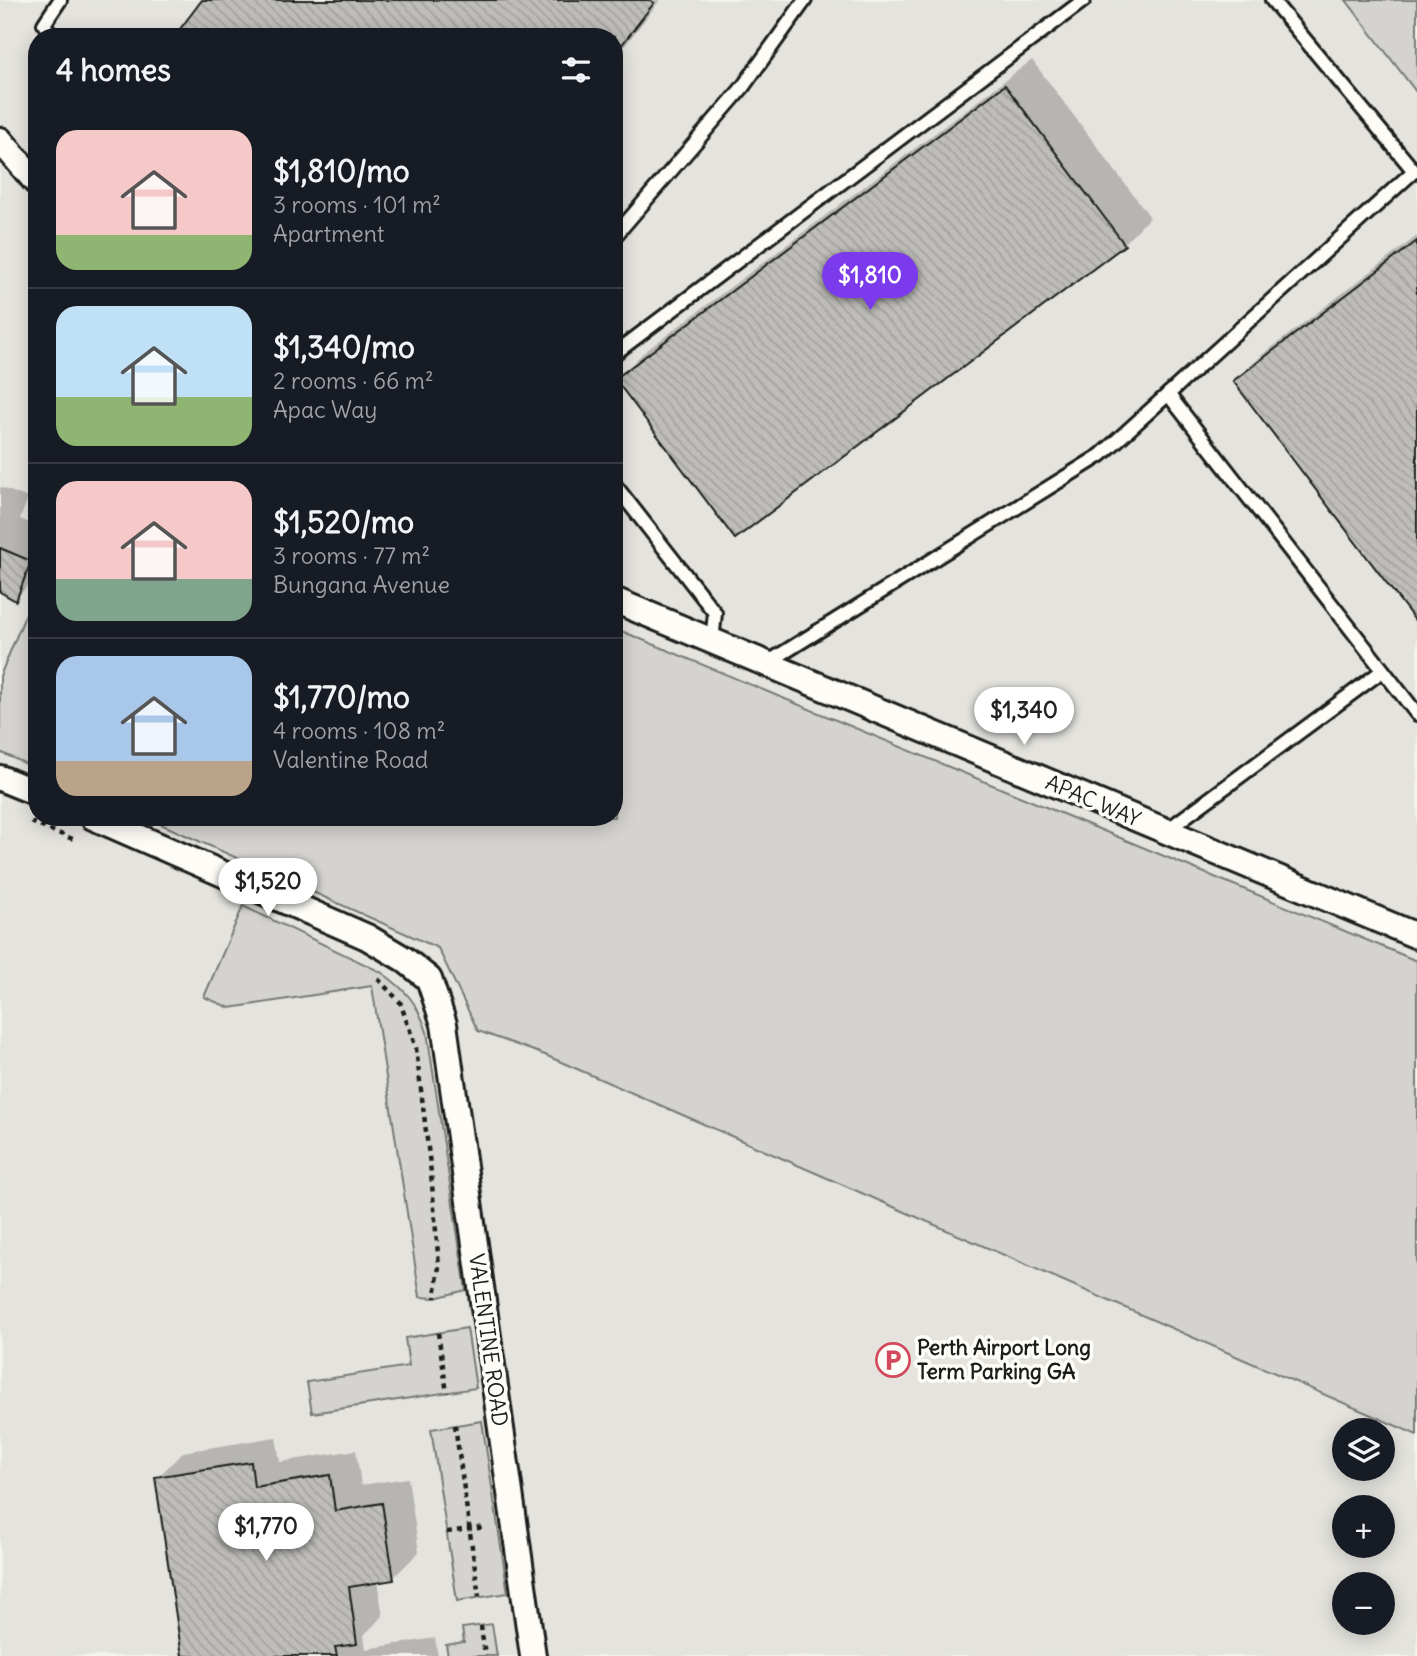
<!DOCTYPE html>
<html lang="en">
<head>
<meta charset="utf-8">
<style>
	:root { --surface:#171b24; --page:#242831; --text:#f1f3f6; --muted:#9ea1a6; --line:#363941; --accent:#7c3aed }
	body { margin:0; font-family:Delius,sans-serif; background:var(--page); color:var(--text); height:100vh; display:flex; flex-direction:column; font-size:26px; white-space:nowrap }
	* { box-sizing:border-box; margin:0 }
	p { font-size:23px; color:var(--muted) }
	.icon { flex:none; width:38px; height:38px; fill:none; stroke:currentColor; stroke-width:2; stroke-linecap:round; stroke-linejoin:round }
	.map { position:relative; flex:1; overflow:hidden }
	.details { position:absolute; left:28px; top:28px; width:595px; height:798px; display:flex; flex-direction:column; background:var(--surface); border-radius:28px; box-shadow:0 4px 18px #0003 }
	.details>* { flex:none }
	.fabs { position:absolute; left:1332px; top:1418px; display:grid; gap:14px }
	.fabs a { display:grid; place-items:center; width:63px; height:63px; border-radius:50%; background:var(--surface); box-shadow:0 4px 18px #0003; font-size:35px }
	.price { position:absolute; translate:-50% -60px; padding:0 16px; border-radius:24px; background:#fff; color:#222; font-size:23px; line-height:46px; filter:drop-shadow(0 2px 4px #0008) }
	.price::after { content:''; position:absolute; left:50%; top:42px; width:21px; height:16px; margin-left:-10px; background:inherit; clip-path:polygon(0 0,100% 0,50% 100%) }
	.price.active { background:var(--accent); color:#fff }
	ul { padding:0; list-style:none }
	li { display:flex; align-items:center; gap:21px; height:175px; padding:0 28px }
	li+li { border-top:2px solid var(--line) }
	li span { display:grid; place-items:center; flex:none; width:196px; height:140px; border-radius:21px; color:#555 }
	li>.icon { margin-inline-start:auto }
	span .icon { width:84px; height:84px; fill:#fffc; stroke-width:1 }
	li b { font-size:30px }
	h2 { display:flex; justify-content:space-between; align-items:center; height:84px; padding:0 28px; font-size:30px }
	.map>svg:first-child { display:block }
	.built { fill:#e4e3de; fill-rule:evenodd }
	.green { fill:#d4d3cf; stroke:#787876; stroke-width:2 }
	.shadow { fill:#0003 }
	.building { fill:url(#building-back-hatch); stroke:#1c1c1c; stroke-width:2 }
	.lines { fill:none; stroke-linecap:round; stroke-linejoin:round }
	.lane-casing { stroke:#1c1c1c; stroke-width:18 }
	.street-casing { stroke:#1c1c1c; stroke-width:30 }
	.path { stroke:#1c1c1c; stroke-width:4.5; stroke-dasharray:5 5; stroke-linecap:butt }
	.lane { stroke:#fdfcf7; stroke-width:12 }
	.street { stroke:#fdfcf7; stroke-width:24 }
	.labels { text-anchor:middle; stroke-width:7; stroke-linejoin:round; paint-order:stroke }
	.street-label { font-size:21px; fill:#1c1c1c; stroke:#fdfcf7 }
	.poi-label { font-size:21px; font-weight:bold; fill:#1c1c1c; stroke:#fdfcf7; text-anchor:start }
</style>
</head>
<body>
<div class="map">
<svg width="1417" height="1656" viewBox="0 0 1417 1656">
	<defs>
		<pattern id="building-back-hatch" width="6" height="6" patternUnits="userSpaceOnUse" patternTransform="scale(1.75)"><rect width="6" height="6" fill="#bebdba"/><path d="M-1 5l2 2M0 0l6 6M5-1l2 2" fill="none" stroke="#a3a29f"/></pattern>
	</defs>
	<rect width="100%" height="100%" fill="#f4f3ee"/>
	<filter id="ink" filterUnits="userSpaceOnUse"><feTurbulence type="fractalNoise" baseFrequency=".0143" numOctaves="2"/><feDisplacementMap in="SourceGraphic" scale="14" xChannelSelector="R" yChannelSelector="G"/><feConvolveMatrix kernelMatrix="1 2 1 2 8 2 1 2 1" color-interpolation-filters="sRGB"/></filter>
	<g filter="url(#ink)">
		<!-- built -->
		<path class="built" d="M0 0H1346L1417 93V1656H0ZM37 37H614V817H37ZM1344 1430H1382V1468H1344ZM1344 1507H1382V1545H1344ZM1344 1584H1382V1622H1344Z"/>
		<!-- green -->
		<g class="green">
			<polygon points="1346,0 1417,0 1417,93"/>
			<polygon points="37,587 37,769 0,752 0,676"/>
			<polygon points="614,628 1417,961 1417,1435 545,1055 478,1031 438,948 145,817 614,817"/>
			<path d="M243 906 381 972C406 990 417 1002 427 1032L466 1290 435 1298 420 1297 372 986 230 1008 204 997Z"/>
			<polygon points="467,1328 476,1388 312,1413 307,1382 409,1366 405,1338"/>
			<polygon points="482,1421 508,1593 457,1601 431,1429"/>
			<polygon points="492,1624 497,1656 448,1656 446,1645 464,1642 462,1628"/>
		</g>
		<!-- shadow -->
		<g class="shadow">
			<polygon points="205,0 660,0 614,60 614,37"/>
			<polygon points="1032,60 1150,217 1124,244 736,537 617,379 643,353"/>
			<polygon points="1417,236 1417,620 1236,381 1262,355"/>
			<polygon points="0,487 28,498 20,519 37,526 37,577 15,599 0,590"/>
			<polygon points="276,1437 280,1462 356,1450 361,1485 408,1478 419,1552 393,1578 377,1581 383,1616 364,1635 366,1649 435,1638 438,1656 184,1656 157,1478 183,1452"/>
		</g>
		<!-- building -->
		<g class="building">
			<polygon points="202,0 650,0 654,3 614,55 614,37 174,37"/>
			<polygon points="1005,85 1125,245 735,539 615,379"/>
			<polygon points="1417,241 1417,623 1233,381"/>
			<polygon points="0,548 31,561 16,601 0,592"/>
			<polygon points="251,1462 254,1487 330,1475 335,1511 382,1503 394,1580 349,1587 357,1644 335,1647 337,1656 182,1656 155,1477"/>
		</g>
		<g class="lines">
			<!-- lane casing -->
			<g class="lane-casing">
				<g id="lane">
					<polyline points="52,37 44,24 60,0"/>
					<polyline points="614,237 742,88 805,0"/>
					<polyline points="614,354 1084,0"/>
					<polyline points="1168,394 1417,714"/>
					<polyline points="614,484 715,613 712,641"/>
					<polyline points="767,663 1101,455 1414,171 1272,0"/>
					<polyline points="1166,831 1382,671"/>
				</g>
			</g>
			<!-- street casing -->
			<g class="street-casing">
				<g id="street">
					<polyline points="0,140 37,183"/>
					<polyline points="614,600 1417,936"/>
					<polyline points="0,778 37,793"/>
					<polyline points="93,817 367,937 404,959 429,979 444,1024 533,1656"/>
				</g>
			</g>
			<!-- path -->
			<g class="path">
				<polyline points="31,822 75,840"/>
				<polyline points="378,979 400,1002 416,1048 431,1173 439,1266 435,1298"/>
				<polyline points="438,1333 447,1393"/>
				<polyline points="455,1425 479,1597"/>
				<polyline points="447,1532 486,1527"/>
				<polyline points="481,1626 485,1656"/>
			</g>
			<!-- lane -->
			<use href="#lane" class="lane"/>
			<!-- street -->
			<use href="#street" class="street"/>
		</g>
	</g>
	<!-- icons -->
	<defs>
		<g id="parking-ring" transform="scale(1.75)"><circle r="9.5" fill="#fdfcf7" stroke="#d1495b" stroke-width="1.5"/><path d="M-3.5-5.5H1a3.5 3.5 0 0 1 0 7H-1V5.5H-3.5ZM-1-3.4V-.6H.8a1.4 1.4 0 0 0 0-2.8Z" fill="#d1495b"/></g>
	</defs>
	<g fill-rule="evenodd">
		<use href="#parking-ring" x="893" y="1360"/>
	</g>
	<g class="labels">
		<!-- street labels -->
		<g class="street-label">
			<text transform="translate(1093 801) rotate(23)" y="7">APAC WAY</text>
			<text transform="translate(488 1340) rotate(82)" y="7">VALENTINE ROAD</text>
		</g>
		<!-- poi labels -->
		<g class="poi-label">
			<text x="917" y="1355">Perth Airport Long<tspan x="917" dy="24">Term Parking GA</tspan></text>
		</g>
	</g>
</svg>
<div class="fabs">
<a><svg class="icon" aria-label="layers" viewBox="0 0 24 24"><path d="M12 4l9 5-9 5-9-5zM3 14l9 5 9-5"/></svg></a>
<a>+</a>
<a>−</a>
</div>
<b class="price active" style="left:870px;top:312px">$1,810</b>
<b class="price" style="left:1024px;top:747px">$1,340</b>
<b class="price" style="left:268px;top:918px">$1,520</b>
<b class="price" style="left:266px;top:1563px">$1,770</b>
<section class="details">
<h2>4 homes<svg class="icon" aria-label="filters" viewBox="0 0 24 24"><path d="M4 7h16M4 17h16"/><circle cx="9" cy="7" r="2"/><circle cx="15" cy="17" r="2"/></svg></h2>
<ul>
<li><span style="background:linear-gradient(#f6c9c9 75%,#8fb573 0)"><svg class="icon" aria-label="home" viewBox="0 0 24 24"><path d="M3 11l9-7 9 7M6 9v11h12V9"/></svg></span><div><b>$1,810/mo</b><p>3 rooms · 101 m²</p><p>Apartment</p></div></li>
<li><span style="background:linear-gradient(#bfe0f5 65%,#8fb573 0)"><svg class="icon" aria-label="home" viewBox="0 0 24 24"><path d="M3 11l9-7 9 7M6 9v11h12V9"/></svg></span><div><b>$1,340/mo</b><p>2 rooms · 66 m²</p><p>Apac Way</p></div></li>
<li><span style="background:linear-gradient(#f6c9c9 70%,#7fa58c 0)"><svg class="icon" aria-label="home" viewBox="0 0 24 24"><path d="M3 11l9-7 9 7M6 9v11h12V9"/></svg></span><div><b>$1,520/mo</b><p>3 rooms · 77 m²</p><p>Bungana Avenue</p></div></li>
<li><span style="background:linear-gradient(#a9c7e8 75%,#b9a48a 0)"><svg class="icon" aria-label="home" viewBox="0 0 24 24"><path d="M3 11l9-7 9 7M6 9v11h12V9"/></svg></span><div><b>$1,770/mo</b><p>4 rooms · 108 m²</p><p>Valentine Road</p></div></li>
</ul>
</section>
</div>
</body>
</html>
